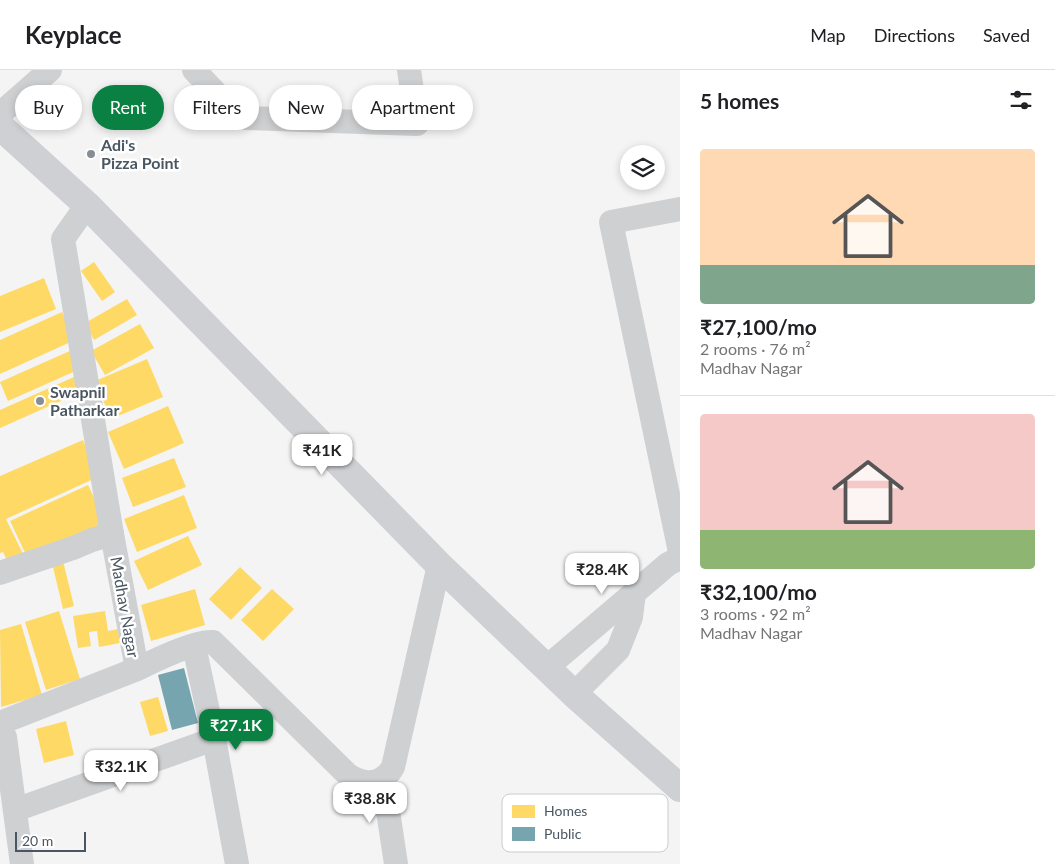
<!DOCTYPE html>
<html lang="en">
<head>
<meta charset="utf-8">
<style>
	:root { --surface:#fff; --page:#f6f6f6; --text:#202124; --muted:#757577; --line:#e0e0e0; --accent:#0b8043 }
	body { margin:0; font-family:Lato,sans-serif; background:var(--page); color:var(--text); height:100vh; display:flex; flex-direction:column; font-size:19px; white-space:nowrap }
	* { box-sizing:border-box; margin:0 }
	p { font-size:16px; color:var(--muted) }
	.icon { flex:none; width:28px; height:28px; fill:none; stroke:currentColor; stroke-width:2; stroke-linecap:round; stroke-linejoin:round }
	.map { position:relative; flex:1; overflow:hidden }
	.panel { display:flex; flex-direction:column; background:var(--surface); width:375px }
	.panel>* { flex:none }
	.guide { position:absolute; left:15px; top:15px; width:475px; height:45px; display:flex; gap:10px }
	.buttons { position:absolute; left:620px; top:75px; display:grid; gap:10px }
	.buttons a { display:grid; place-items:center; width:45px; height:45px; border-radius:50%; background:var(--surface); box-shadow:0 2px 8px #0003; font-size:25px }
	.scale { position:absolute; left:15px; bottom:12px; width:71px; box-sizing:border-box; padding-left:5px; border:2px solid #4a5661; border-top:0; font-size:14px; line-height:18px; white-space:nowrap; color:#4a5661; -webkit-text-stroke:4px #fff; paint-order:stroke }
	.price { position:absolute; translate:-50% -42px; padding:0 11px; border-radius:10px; background:#fff; color:#222; font-size:16px; line-height:32px; filter:drop-shadow(0 1px 2px #0008) }
	.price::after { content:''; position:absolute; left:50%; top:30px; width:15px; height:11px; margin-left:-8px; background:inherit; clip-path:polygon(0 0,100% 0,50% 100%) }
	.price.on { background:var(--accent); color:#fff }
	ul { padding:0; list-style:none }
	li { display:grid; align-content:center; gap:10px; height:265px; padding:0 20px }
	li+li { border-top:1px solid var(--line) }
	li span { display:grid; place-items:center; height:155px; border-radius:5px; color:#555 }
	li>.icon { margin-inline-start:auto }
	span .icon { width:90px; height:90px; fill:#fffc; stroke-width:1 }
	li b { font-size:21px }
	h2 { display:flex; justify-content:space-between; align-items:center; height:60px; padding:0 20px; font-size:21px }
	.pill { padding:0 18px; border-radius:22px; background:var(--surface); box-shadow:0 2px 8px #0003; font-size:18px; line-height:45px }
	.pill.on { background:var(--accent); color:#fff }
	header { display:flex; align-items:center; gap:30px; box-sizing:border-box; height:70px; padding:0 25px; background:var(--surface); border-bottom:1px solid var(--line) }
	header strong { font-size:24px }
	nav { display:flex; gap:28px; margin-inline-start:auto; font-size:18px }
	main { display:flex; flex:1; min-height:0 }
	.map>svg:first-child { display:block }
	.homes { fill:#ffd966 }
	.public { fill:#76a5af }
	.lines { fill:none; stroke-linecap:round; stroke-linejoin:round }
	.street { stroke:#ced0d2; stroke-width:24 }
	.secondary { stroke:#ced0d4; stroke-width:28 }
	.poi-dot { fill:#868d94; stroke:#fff; stroke-width:2 }
	.labels { text-anchor:middle; stroke-width:5; stroke-linejoin:round; paint-order:stroke }
	.poi-label { font-size:16px; font-weight:bold; fill:#4a5661; stroke:#fff; text-anchor:start }
	.street-label { font-size:16px; fill:#4a5661; stroke:#fff }
	.key { fill:#fff; stroke:#c9ccd0; stroke-width:1 }
	.key-label { font-size:14px; fill:#4a5661 }
</style>
</head>
<body>
<header>
<strong>Keyplace</strong>
<nav><a>Map</a><a>Directions</a><a>Saved</a></nav>
</header>
<main>
<div class="map">
<svg width="680" height="794" viewBox="0 0 680 794">
	<rect width="100%" height="100%" fill="#f4f4f4"/>
	<!-- homes -->
	<g class="homes">
		<polygon points="94,192 115,222 102,231 81,201"/>
		<polygon points="44,208 56,239 0,262 0,226"/>
		<polygon points="127,229 137,245 94,270 85,253"/>
		<polygon points="62,242 75,270 0,304 0,270"/>
		<polygon points="140,254 154,278 105,305 91,281"/>
		<polygon points="72,280 80,299 8,331 0,312"/>
		<polygon points="147,289 163,327 111,349 95,311"/>
		<polygon points="74,307 81,322 0,358 0,340"/>
		<polygon points="168,336 184,373 124,399 108,362"/>
		<polygon points="83,370 98,407 6,449 24,486 9,494 3,482 0,483 0,406"/>
		<polygon points="174,388 186,417 133,437 122,408"/>
		<polygon points="88,415 106,452 28,489 10,451"/>
		<polygon points="184,425 197,458 137,482 124,449"/>
		<polygon points="188,466 202,495 148,520 134,491"/>
		<polygon points="63,491 74,536 63,539 52,493"/>
		<polygon points="240,497 262,518 231,550 209,529"/>
		<polygon points="195,519 205,555 151,571 141,535"/>
		<polygon points="272,519 294,539 263,571 241,550"/>
		<polygon points="59,541 80,609 46,620 25,552"/>
		<polygon points="105,541 108,561 118,559 120,573 99,577 97,561 89,562 91,576 78,578 73,546"/>
		<polygon points="21,554 42,625 1,637 0,560"/>
		<polygon points="158,627 168,661 150,666 140,632"/>
		<polygon points="66,651 74,685 44,693 36,659"/>
	</g>
	<!-- public -->
	<polygon class="public" points="184,598 198,653 172,660 158,605"/>
	<g class="lines">
		<!-- street -->
		<g class="street">
			<polyline points="194,0 233,41 246,48 417,54 409,0"/>
			<polyline points="0,44 50,0"/>
			<path d="M87 135 63 169 112 464 137 599C154 591 196 570 213 572L348 705C364 716 383 715 393 697L439 495"/>
			<polyline points="680,139 611,152 680,482"/>
			<polyline points="0,503 73,478 92,470 112,464"/>
			<polyline points="194,576 214,669 237,794"/>
			<polyline points="546,598 668,494 680,488"/>
			<polyline points="574,624 618,580 631,547 634,523"/>
			<polyline points="0,653 137,599"/>
			<polyline points="0,663 5,667 22,794"/>
			<polyline points="383,708 396,794"/>
			<polyline points="15,740 214,669"/>
		</g>
		<!-- secondary -->
		<polyline class="secondary" points="0,56 87,135 439,495 574,624 680,718"/>
	</g>
	<!-- markers -->
	<g class="poi-dot">
		<circle cx="91" cy="84" r="5"/>
		<circle cx="40" cy="331" r="5"/>
	</g>
	<g class="labels">
		<!-- poi labels -->
		<g class="poi-label">
			<text x="101" y="81">Adi's<tspan x="101" dy="18">Pizza Point</tspan></text>
			<text x="50" y="328">Swapnil<tspan x="50" dy="18">Patharkar</tspan></text>
		</g>
		<!-- street labels -->
		<g class="street-label">
			<text transform="translate(125 537) rotate(80)" y="6">Madhav Nagar</text>
		</g>
	</g>
	<!-- legend -->
	<rect x="502" y="724" width="166" height="58" rx="8" class="key"/>
	<rect x="512" y="735" width="23" height="13" fill="#ffd966"/>
	<rect x="512" y="757" width="23" height="14" fill="#76a5af"/>
	<g class="key-label">
		<text x="544" y="746">Homes</text>
		<text x="544" y="769">Public</text>
	</g>
</svg>
<div class="buttons">
<a><svg class="icon" aria-label="layers" viewBox="0 0 24 24"><path d="M12 4l9 5-9 5-9-5zM3 14l9 5 9-5"/></svg></a>
</div>
<div class="scale">20 m</div>
<b class="price" style="left:322px;top:406px">₹41K</b>
<b class="price" style="left:602px;top:525px">₹28.4K</b>
<b class="price on" style="left:236px;top:681px">₹27.1K</b>
<b class="price" style="left:121px;top:722px">₹32.1K</b>
<b class="price" style="left:370px;top:754px">₹38.8K</b>
<div class="guide">
<a class="pill">Buy</a>
<a class="pill on">Rent</a>
<a class="pill">Filters</a>
<a class="pill">New</a>
<a class="pill">Apartment</a>
</div>
</div>
<section class="panel">
<h2>5 homes<svg class="icon" aria-label="filters" viewBox="0 0 24 24"><path d="M4 7h16M4 17h16"/><circle cx="9" cy="7" r="2"/><circle cx="15" cy="17" r="2"/></svg></h2>
<ul>
<li><span style="background:linear-gradient(#ffd9b3 75%,#7fa58c 0)"><svg class="icon" aria-label="home" viewBox="0 0 24 24"><path d="M3 11l9-7 9 7M6 9v11h12V9"/></svg></span><div><b>₹27,100/mo</b><p>2 rooms · 76 m²</p><p>Madhav Nagar</p></div></li>
<li><span style="background:linear-gradient(#f6c9c9 75%,#8fb573 0)"><svg class="icon" aria-label="home" viewBox="0 0 24 24"><path d="M3 11l9-7 9 7M6 9v11h12V9"/></svg></span><div><b>₹32,100/mo</b><p>3 rooms · 92 m²</p><p>Madhav Nagar</p></div></li>
</ul>
</section>
</main>
</body>
</html>
